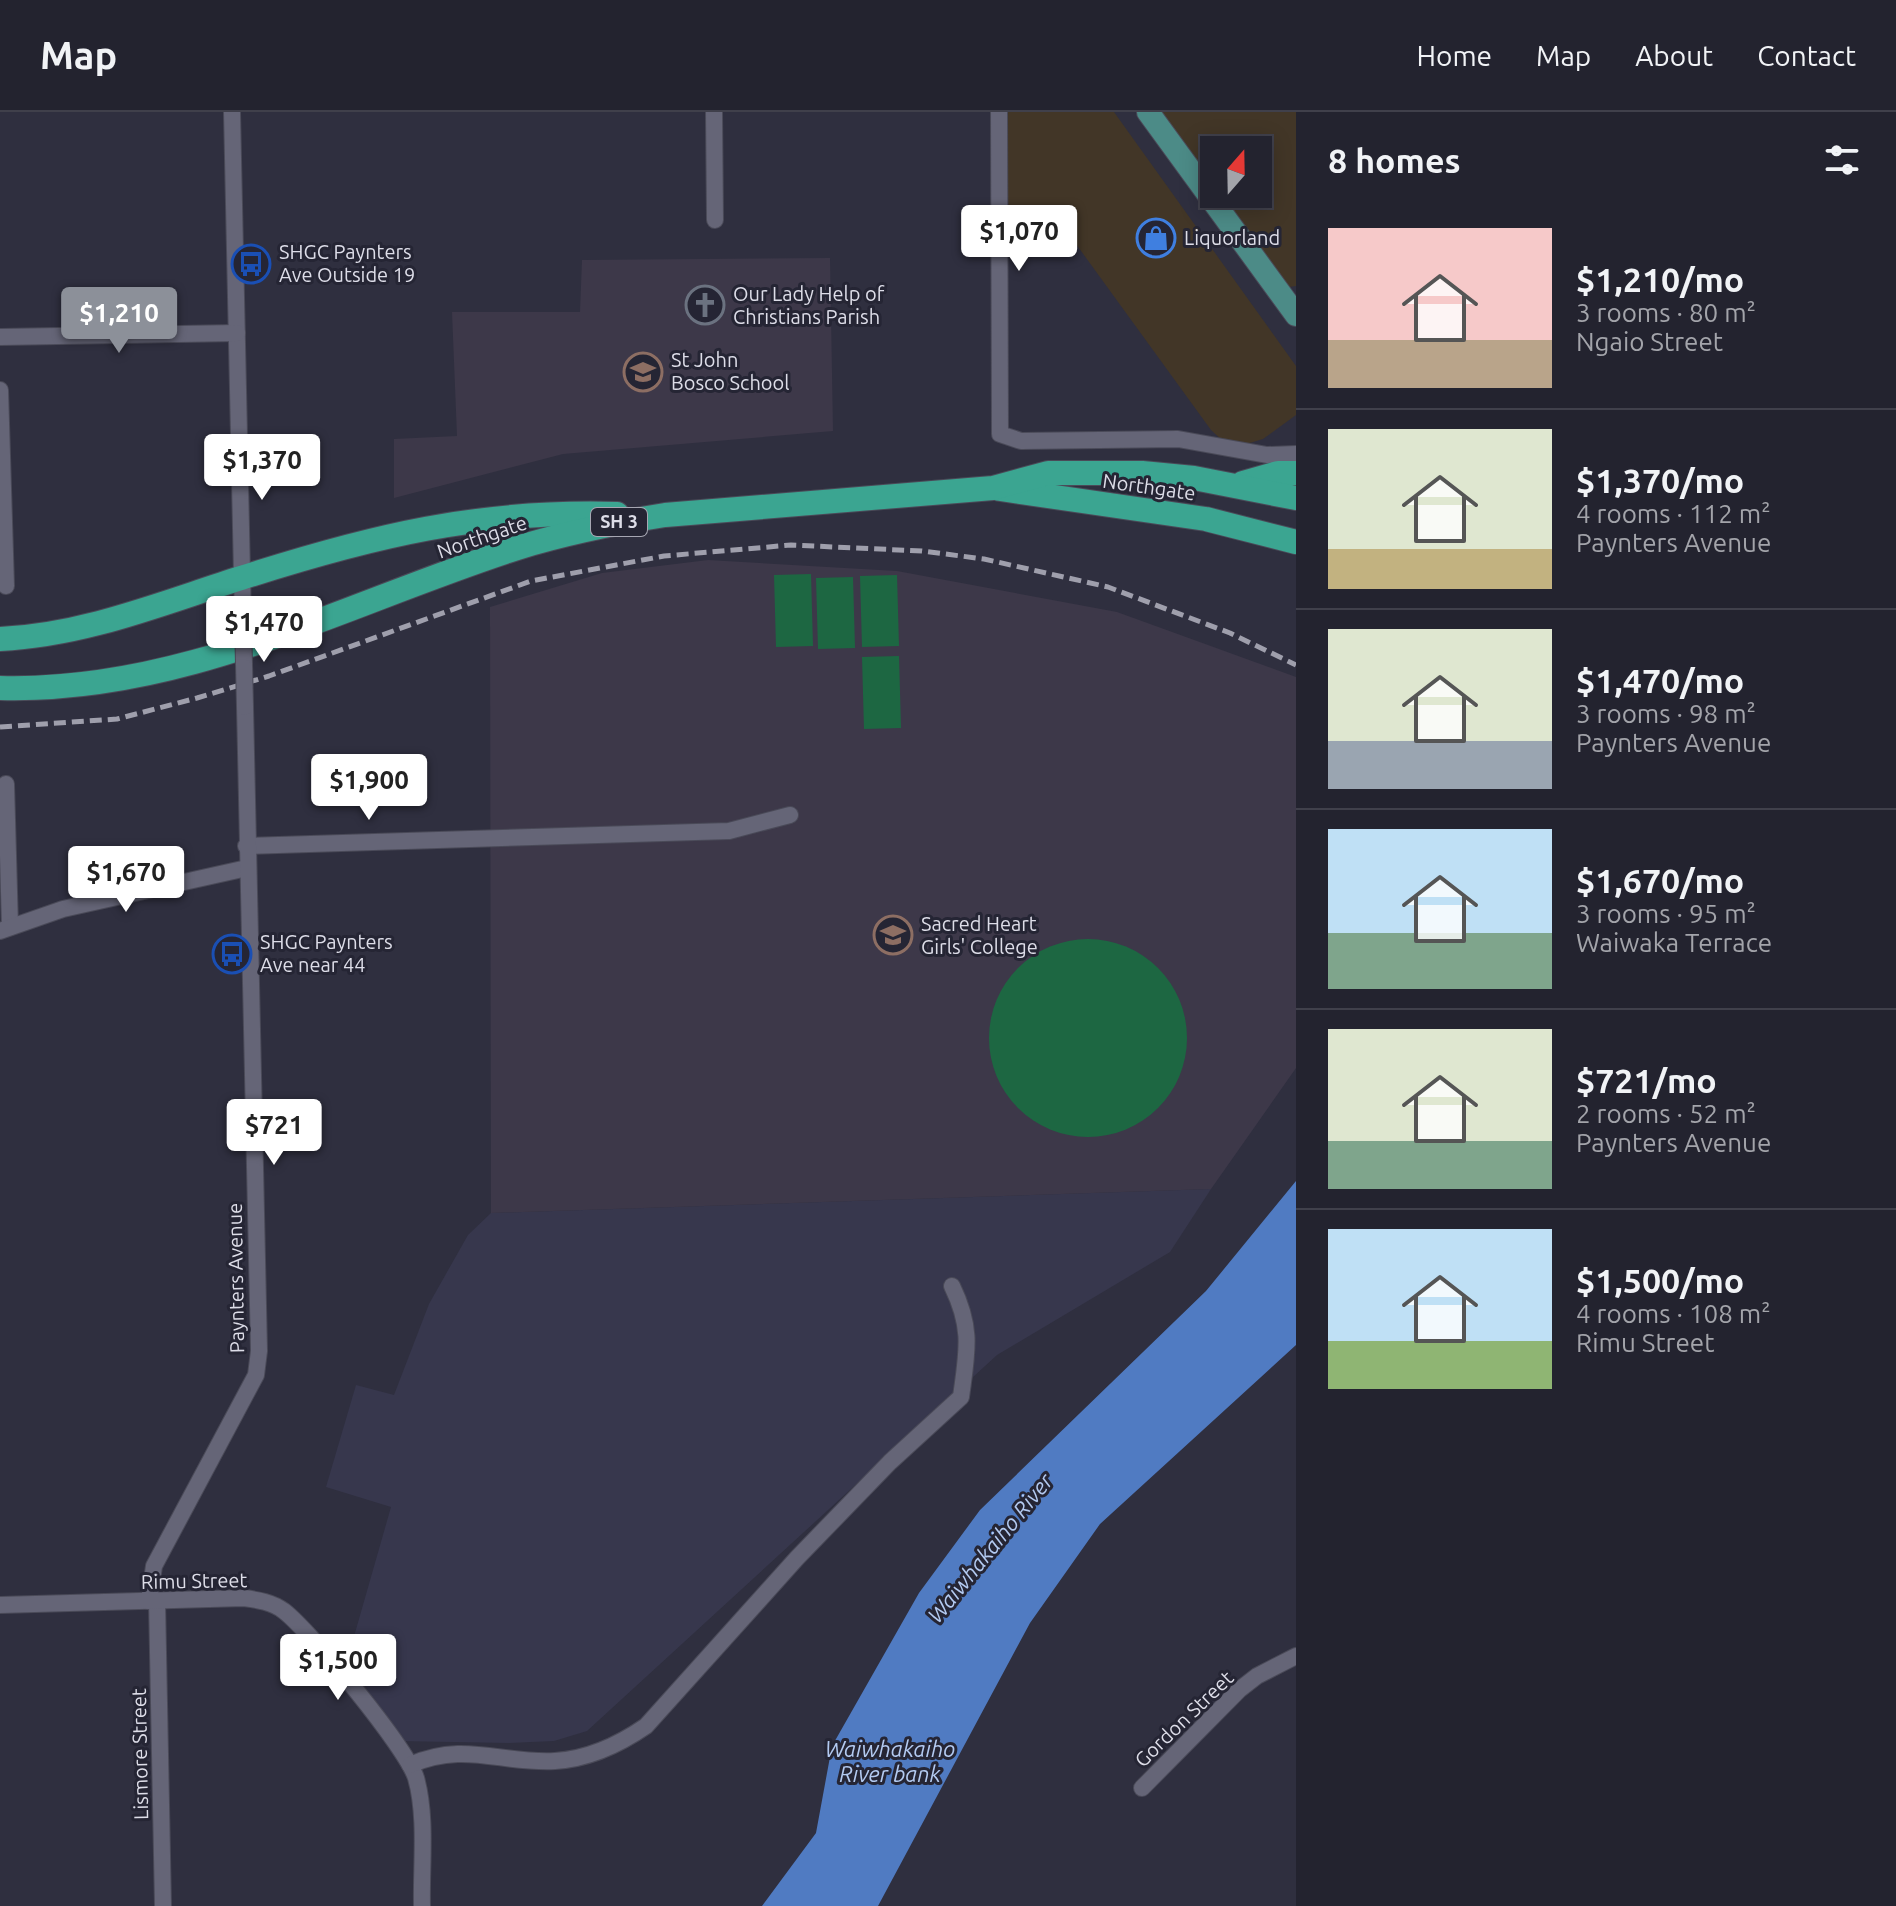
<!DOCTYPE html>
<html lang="en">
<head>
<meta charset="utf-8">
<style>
	:root { --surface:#23232f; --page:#2f2f3b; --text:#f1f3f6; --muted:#a3a4aa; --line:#40404b; --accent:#8c9099 }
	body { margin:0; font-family:Ubuntu,sans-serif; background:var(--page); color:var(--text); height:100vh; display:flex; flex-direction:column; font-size:30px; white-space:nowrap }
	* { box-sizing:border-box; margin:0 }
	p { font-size:26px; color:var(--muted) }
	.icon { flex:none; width:44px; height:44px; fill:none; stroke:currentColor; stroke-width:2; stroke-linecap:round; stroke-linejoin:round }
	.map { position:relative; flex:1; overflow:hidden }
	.side { display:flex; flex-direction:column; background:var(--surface); width:600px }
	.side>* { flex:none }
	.needle { width:52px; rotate:20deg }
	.fabs { position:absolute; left:1200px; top:24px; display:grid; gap:16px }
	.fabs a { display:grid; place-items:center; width:72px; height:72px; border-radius:0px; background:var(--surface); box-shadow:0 4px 20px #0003,0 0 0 2px var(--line); font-size:40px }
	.price { position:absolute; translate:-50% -68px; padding:0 18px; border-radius:8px; background:#fff; color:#222; font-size:26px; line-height:52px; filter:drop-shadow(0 2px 4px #0008) }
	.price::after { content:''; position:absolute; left:50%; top:48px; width:24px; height:18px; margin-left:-12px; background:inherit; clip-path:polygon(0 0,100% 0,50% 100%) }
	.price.on { background:var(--accent); color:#fff }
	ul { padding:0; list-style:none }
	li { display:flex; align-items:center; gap:24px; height:200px; padding:0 32px }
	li+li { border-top:2px solid var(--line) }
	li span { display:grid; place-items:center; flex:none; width:224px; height:160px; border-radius:0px; color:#555 }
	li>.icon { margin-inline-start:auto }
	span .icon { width:96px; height:96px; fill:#fffc; stroke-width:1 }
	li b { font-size:34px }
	h2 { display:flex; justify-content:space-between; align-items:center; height:96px; padding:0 32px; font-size:34px }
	header { display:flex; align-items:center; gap:48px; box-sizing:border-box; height:112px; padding:0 40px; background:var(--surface); border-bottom:2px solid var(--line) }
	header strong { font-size:38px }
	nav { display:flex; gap:44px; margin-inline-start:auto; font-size:28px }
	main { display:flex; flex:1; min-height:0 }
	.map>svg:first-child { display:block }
	.commercial { fill:#423627 }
	.built { fill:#37374d }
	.education { fill:#3d3849 }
	.green { fill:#1d6742 }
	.water { fill:#507bc2 }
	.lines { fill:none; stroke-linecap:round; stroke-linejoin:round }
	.minor-casing { stroke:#4a4a58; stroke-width:18 }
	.major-casing { stroke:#4a4a58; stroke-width:24 }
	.highway-casing { stroke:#4a4a58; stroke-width:26 }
	.minor { stroke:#656577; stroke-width:16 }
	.major { stroke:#4c8b87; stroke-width:22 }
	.highway { stroke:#3ba591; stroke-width:24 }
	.rail { stroke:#9f9fac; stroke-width:5; stroke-dasharray:12 6; stroke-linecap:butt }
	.minor-bridge-casing { stroke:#4a4a58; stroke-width:18; stroke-linecap:butt }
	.minor-bridge { stroke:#656577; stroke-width:16 }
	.labels { text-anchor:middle; stroke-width:6; stroke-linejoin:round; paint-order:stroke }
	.shield { fill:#252534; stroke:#a6a6b2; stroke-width:2 }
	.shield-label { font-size:18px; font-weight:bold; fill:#dddde8 }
	.poi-label { font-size:20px; fill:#dddde8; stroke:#252534; text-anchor:start }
	.street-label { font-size:20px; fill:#dddde8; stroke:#252534 }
	.water-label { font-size:22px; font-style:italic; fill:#b3caf1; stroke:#252534 }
</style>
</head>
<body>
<header>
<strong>Map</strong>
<nav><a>Home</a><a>Map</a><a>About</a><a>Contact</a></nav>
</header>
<main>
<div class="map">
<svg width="1296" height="1794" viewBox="0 0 1296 1794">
	<rect width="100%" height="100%" fill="#2f2f3f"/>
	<!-- commercial -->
	<g class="commercial">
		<polygon points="1004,0 1114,0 1296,254 1296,303 1263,327 1243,333 1224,330 1211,318 1052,99 1009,108"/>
		<polygon points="1159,0 1296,0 1296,174 1282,176 1216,82 1258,82 1258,38 1214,38 1214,79"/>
	</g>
	<!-- built -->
	<polygon class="built" points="1211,1077 1170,1140 997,1243 587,1619 554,1629 509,1631 398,1629 345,1556 391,1395 326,1375 356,1273 394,1283 429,1192 468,1123 491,1101"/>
	<!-- education -->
	<g class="education">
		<polygon points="830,146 833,319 563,342 394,386 394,327 457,324 452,200 580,200 582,148"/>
		<polygon points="708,448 897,459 1117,500 1296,565 1296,956 1211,1077 491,1101 490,495 602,461"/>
	</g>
	<!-- green -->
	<g class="green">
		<polygon points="811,462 813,534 776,535 774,463"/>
		<polygon points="897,463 899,534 862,535 860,464"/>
		<polygon points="853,465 855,536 818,537 816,466"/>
		<polygon points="899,544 901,616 864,617 862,545"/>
		<circle cx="1088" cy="926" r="99"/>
	</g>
	<!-- water -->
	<polygon class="water" points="1296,1069 1296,1233 1100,1412 1030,1511 878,1794 762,1794 816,1721 832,1634 919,1481 980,1398 1206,1179"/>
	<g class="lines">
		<!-- minor casing -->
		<g class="minor-casing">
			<g id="minor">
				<polyline points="232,0 243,509"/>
				<polyline points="714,0 715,108"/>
				<polyline points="999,0 1000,322 1021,329 1178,327 1267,343 1296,342"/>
				<polyline points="0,225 237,221"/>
				<polyline points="0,278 6,474"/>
				<polyline points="6,672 10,815"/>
				<polyline points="246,734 729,719 790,703"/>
				<polyline points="0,819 63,797 247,756"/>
				<polyline points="149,1489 154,1454 256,1263 259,1239 245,595"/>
				<polyline points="157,1489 163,1794"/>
				<path d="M0 1493 244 1486C258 1488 272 1490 284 1499 311 1520 406 1635 416 1666 427 1705 421 1754 422 1794"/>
				<path d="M410 1653C465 1629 500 1652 555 1649 588 1647 620 1632 646 1614L797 1446 890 1350 961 1285C967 1240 973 1217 952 1174"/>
				<polyline points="1142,1676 1239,1578 1257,1564 1296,1544"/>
			</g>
		</g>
		<!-- major casing -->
		<g class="major-casing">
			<polyline id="major" points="1148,0 1296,203"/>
		</g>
		<!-- highway casing -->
		<g class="highway-casing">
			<g id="highway">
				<polyline points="1243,371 1278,361 1296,361"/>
				<polyline points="1000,377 1206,407 1296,430"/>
				<path d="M0 527C85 523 162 491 241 466 372 424 479 398 617 402"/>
				<path d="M0 576C185 581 346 491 517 436 566 421 615 411 665 403L993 376 1048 361H1142L1194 366 1296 386"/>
			</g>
		</g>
		<!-- minor -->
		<use href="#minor" class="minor"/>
		<!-- major -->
		<use href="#major" class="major"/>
		<!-- highway -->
		<use href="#highway" class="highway"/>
		<!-- rail -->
		<polyline class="rail" points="0,615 117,607 197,586 269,564 531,469 664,444 791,433 922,439 984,447 1108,475 1230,521 1296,553"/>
		<!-- minor-bridge casing -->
		<g class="minor-bridge-casing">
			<polyline id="minor-bridge" points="243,509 245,595"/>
		</g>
		<!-- minor-bridge -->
		<use href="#minor-bridge" class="minor-bridge"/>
	</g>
	<!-- icons -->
	<defs>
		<g id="shop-ring" transform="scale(2)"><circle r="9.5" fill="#252534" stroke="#3f7fe0" stroke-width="1.5"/><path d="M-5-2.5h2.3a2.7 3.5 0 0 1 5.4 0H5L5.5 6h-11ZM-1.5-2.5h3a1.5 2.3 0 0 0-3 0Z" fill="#3f7fe0"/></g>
		<g id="bus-ring" transform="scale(2)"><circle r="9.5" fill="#252534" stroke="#1a4fb4" stroke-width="1.5"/><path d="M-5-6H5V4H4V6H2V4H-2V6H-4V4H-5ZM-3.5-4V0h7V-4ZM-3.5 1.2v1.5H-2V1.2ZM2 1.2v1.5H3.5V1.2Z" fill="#1a4fb4"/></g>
		<g id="church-ring" transform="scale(2)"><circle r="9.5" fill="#252534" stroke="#6b7280" stroke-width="1.5"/><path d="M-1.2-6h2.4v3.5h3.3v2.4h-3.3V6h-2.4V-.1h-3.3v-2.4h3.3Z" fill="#6b7280"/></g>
		<g id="school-ring" transform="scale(2)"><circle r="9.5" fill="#252534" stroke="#8d6e63" stroke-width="1.5"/><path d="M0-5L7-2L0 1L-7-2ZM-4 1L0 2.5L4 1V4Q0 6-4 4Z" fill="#8d6e63"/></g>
	</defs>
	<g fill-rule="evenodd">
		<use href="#shop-ring" x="1156" y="126"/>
		<use href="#bus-ring" x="251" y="152"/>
		<use href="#church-ring" x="705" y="193"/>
		<use href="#school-ring" x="643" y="260"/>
		<use href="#school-ring" x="893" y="823"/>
		<use href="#bus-ring" x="232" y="842"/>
	</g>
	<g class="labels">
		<!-- shield labels -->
		<rect class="shield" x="591" y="396" width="56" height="28" rx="6"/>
		<g class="shield-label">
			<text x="619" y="416">SH 3</text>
		</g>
		<!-- poi labels -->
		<g class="poi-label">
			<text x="1184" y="133">Liquorland</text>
			<text x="279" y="147">SHGC Paynters<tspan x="279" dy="23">Ave Outside 19</tspan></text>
			<text x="733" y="189">Our Lady Help of<tspan x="733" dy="23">Christians Parish</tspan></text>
			<text x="671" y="255">St John<tspan x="671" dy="23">Bosco School</tspan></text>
			<text x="921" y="819">Sacred Heart<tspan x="921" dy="23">Girls' College</tspan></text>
			<text x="260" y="837">SHGC Paynters<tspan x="260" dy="23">Ave near 44</tspan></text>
		</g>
		<!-- street labels -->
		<g class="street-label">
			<text transform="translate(1149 375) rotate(8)" y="7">Northgate</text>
			<text transform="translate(482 425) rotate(-19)" y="7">Northgate</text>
			<text transform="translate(236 1166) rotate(-91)" y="7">Paynters Avenue</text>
			<text transform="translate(194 1469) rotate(-1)" y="7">Rimu Street</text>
			<text transform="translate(1184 1607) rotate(-44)" y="7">Gordon Street</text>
			<text transform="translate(140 1642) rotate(-91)" y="7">Lismore Street</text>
		</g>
		<!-- water labels -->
		<g class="water-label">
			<text transform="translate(990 1436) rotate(-51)" y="8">Waiwhakaiho River</text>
			<text x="890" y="1645">Waiwhakaiho<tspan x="890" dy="25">River bank</tspan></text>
		</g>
	</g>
</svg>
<div class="fabs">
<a><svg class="needle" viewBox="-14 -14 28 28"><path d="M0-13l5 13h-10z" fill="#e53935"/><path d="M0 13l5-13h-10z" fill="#a3a4aa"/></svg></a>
</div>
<b class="price" style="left:1019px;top:161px">$1,070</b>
<b class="price on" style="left:119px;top:243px">$1,210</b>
<b class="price" style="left:262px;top:390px">$1,370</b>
<b class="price" style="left:264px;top:552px">$1,470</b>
<b class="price" style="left:369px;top:710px">$1,900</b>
<b class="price" style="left:126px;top:802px">$1,670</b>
<b class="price" style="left:274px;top:1055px">$721</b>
<b class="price" style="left:338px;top:1590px">$1,500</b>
</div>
<section class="side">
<h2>8 homes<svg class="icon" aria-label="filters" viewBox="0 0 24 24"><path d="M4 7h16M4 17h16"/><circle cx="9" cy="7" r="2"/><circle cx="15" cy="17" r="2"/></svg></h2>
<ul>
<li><span style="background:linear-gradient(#f6c9c9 70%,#b9a48a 0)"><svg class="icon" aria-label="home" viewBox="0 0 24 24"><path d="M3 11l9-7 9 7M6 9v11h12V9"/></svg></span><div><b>$1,210/mo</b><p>3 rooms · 80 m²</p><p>Ngaio Street</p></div></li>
<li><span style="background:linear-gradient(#dfe7d0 75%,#c2b280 0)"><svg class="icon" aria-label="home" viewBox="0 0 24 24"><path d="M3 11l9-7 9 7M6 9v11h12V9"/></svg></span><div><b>$1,370/mo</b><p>4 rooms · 112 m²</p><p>Paynters Avenue</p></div></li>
<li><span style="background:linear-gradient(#dfe7d0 70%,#9aa5b1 0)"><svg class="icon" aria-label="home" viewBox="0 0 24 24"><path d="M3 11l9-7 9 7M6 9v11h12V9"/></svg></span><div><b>$1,470/mo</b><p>3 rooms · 98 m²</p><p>Paynters Avenue</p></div></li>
<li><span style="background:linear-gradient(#bfe0f5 65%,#7fa58c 0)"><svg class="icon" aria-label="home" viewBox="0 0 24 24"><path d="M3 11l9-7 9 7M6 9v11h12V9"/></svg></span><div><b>$1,670/mo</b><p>3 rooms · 95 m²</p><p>Waiwaka Terrace</p></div></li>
<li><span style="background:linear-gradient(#dfe7d0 70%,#7fa58c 0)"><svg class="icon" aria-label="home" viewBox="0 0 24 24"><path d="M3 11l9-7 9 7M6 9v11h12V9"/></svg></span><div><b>$721/mo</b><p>2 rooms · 52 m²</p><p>Paynters Avenue</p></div></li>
<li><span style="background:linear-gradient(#bfe0f5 70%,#8fb573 0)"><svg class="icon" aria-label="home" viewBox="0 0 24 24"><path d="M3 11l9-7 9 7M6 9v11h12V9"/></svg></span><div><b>$1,500/mo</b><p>4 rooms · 108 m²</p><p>Rimu Street</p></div></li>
</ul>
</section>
</main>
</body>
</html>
